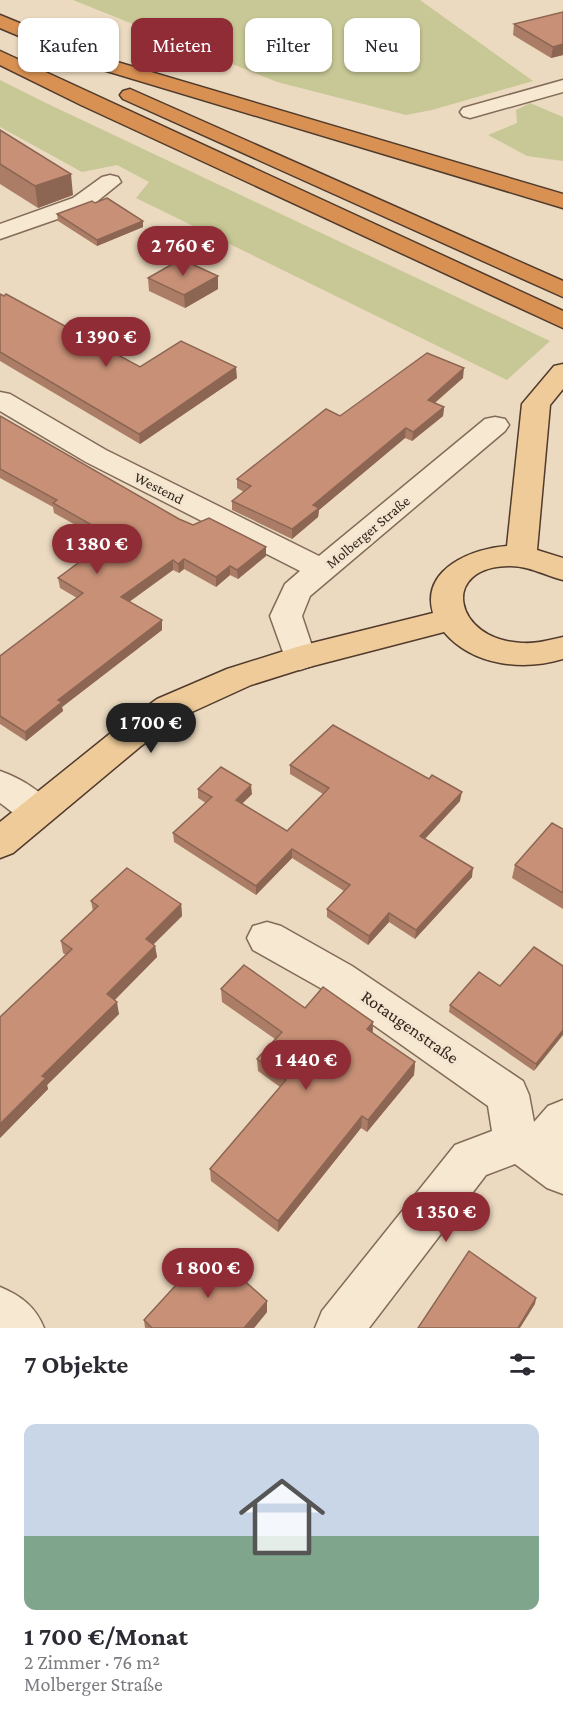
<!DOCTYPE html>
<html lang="de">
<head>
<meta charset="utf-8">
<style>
	:root { --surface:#fff; --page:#f7f7f7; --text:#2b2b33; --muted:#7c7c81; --line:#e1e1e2; --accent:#8f2c36 }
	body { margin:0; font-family:"Crimson Pro",serif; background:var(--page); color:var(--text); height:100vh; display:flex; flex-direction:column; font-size:22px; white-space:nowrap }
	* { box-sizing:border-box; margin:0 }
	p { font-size:20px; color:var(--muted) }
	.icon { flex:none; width:33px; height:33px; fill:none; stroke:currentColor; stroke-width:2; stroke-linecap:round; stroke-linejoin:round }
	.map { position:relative; height:1328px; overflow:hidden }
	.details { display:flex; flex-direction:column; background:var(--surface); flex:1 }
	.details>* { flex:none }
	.banner { position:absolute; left:18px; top:18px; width:528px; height:54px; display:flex; gap:12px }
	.price { position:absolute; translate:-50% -51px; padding:0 14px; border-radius:21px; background:var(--accent); color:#fff; font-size:20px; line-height:39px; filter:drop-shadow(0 2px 3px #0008) }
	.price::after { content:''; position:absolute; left:50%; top:36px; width:18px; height:14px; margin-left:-9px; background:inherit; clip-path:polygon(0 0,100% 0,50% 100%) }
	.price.active { background:#222; color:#fff }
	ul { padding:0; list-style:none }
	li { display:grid; align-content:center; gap:12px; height:318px; padding:0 24px }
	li+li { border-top:2px solid var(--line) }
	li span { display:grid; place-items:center; height:186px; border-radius:12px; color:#555 }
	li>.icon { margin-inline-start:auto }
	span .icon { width:108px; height:108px; fill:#fffc; stroke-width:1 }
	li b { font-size:26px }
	h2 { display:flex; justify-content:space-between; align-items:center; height:72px; padding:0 24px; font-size:26px }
	.tag { padding:0 21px; border-radius:12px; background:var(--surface); box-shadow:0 2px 4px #0004; font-size:21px; line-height:54px }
	.tag.active { background:var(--accent); color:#fff }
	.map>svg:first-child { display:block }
	.green { fill:#c7c895 }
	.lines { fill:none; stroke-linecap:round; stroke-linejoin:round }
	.minor-casing { stroke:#836b59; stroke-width:3 }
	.major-casing { stroke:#513b2d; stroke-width:3 }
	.highway-casing { stroke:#513b2d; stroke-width:3 }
	.minor { fill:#f7e8d2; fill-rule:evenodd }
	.major { fill:#eecb99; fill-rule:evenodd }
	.highway { fill:#d89153; fill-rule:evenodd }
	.wall { fill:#ac7d66 }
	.shaded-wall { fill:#8c6653 }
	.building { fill:#c89177; stroke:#8c6653; stroke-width:1.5 }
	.labels { text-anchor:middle; stroke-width:6; stroke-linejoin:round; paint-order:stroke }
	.street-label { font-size:15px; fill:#34261d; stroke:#f3e5cf }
	.near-street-label { font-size:18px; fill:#34261d; stroke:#f3e5cf }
</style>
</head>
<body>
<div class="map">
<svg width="563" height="1328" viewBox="0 0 563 1328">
	<rect width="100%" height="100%" fill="#ebdac0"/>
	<!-- green -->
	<g class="green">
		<polygon points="73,0 420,0 533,81 432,110 406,115 277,82"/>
		<polygon points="0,80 46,103 550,341 507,380 136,198 149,182 117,165 82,172 0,127"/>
		<polygon points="530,103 563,117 563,161 527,156 488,135 517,123 516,110"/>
	</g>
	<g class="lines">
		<!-- minor casing -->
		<g class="minor-casing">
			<g id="minor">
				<polygon points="563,80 563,92 470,118 463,116 460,112 463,108"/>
				<polygon points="110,175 118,177 121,182 89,208 0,239 0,224 73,198 102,177"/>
				<polygon points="0,392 10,394 106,450 319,556 485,419 495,417 505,419 509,425 505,431 310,596 302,616 316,658 312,666 300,670 288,666 270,616 285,584 300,571 86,462 0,411"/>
				<path d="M0 771C20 778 46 793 56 811L51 821C28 828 18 816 0 803Z"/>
				<polygon points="267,922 281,926 352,966 523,1081 529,1095 534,1122 548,1106 563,1100 563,1194 547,1188 515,1164 486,1175 369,1328 315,1328 322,1311 455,1145 492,1131 488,1106 324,990 253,950 247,938 253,926"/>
				<path d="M0 1287C21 1296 35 1306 44 1328H0Z"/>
			</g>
		</g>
		<!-- major casing -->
		<g class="major-casing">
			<path id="major" d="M563 364V389L550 405 537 550 563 558V580C544 575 529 566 510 566 439 566 453 640 522 643 536 644 550 640 563 637V659C523 671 473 666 444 632L305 668 251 685 181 717 141 746 13 853 0 858V822L117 728 157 699 227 669 300 646 433 613C420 569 473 548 507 546L522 404 554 366Z"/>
		</g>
		<!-- highway casing -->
		<g class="highway-casing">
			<g id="highway">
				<polygon points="0,15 107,59 563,194 563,208 93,67 0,28"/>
				<polygon points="0,51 563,311 563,328 81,105 0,65"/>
				<polygon points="130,89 563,281 563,297 123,99 120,95 123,91"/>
			</g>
		</g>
		<!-- minor -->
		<use href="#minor" class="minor"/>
		<!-- major -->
		<use href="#major" class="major"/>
		<!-- highway -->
		<use href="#highway" class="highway"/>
	</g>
	<!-- wall -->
	<g class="wall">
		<polygon points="563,12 563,55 551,58 513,35 514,24"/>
		<polygon points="0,130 73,195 38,208 0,184"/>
		<polygon points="57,214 143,227 97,246 58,221"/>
		<polygon points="218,276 218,289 185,308 149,291 148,278"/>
		<polygon points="0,294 140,367 237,378 140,444 0,361"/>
		<polygon points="463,378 435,403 444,407 443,416 412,441 405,438 319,510 318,517 292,539 232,510 232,501 244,492 237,488 237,479 340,416"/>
		<polygon points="0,416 179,519 266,556 238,579 230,575 216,587 184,569 179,573 173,570 129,602 162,630 62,707 63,711 26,741 0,724 0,656 77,598 60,588 58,578 106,542 54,513 53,507 0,478"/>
		<polygon points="290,765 460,801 425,839 472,877 415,939 389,922 368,945 327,917 327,909 344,891 292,858 256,895 174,842 173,833 206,803 198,798 198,789 252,794 242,804 287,831 323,794 290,774"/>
		<polygon points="563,829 563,909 512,878 515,865"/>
		<polygon points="91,901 181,904 182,916 153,944 155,946 157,957 114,1000 119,1014 47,1085 48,1089 0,1138 0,1017 66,955 63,953 61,941 93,911"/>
		<polygon points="563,966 534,1071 449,1012 450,1005 500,986"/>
		<polygon points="221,989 373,1022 373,1033 415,1062 414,1075 367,1132 361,1128 278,1232 211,1181 210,1169 280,1087 258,1071 257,1059 275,1039 222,1002"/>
		<polygon points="267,1301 267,1312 254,1328 145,1328 144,1320"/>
	</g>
	<!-- shaded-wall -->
	<g class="shaded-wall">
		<polygon points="563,44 563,55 551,58 553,47"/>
		<polygon points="71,174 73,195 38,208 35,186"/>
		<polygon points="143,221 143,227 97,246 97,240"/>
		<polygon points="218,276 218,289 185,308 184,295"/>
		<polygon points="236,367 237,378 140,444 139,434"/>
		<polygon points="464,368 463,378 427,409 428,400"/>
		<polygon points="444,407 443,416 412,441 413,432"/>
		<polygon points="406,428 405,438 319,510 318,517 292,539 292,529 313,505"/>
		<polygon points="266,547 266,556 238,579 237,570"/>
		<polygon points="184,559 184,569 179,573 178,564"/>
		<polygon points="173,560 173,570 122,607 121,597"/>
		<polygon points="230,566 230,575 216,587 216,577"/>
		<polygon points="162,620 162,630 62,707 63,711 26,741 25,732 58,700"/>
		<polygon points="251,785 252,794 236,809 236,800"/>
		<polygon points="462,792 460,801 419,845 420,836"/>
		<polygon points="292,849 292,858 256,895 256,886"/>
		<polygon points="473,868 472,877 415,939 416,930"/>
		<polygon points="181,904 182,916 147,951 146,939"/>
		<polygon points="389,913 389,922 368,945 369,936"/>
		<polygon points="155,946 157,957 109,1006 107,994"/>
		<polygon points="117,1002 119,1014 47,1085 48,1089 0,1138 0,1124 42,1076"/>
		<polygon points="373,1022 372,1035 367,1029"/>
		<polygon points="563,1030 563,1035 534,1071 536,1064"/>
		<polygon points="415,1062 414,1075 367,1132 368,1120"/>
		<polygon points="362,1116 361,1128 278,1232 278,1221"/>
		<polygon points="536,1298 535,1304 520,1328 518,1328"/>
		<polygon points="267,1301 267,1312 254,1328 244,1328"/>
	</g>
	<!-- building -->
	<g class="building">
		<polygon points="563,12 563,44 553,47 514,24"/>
		<polygon points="0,130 71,174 35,186 0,164"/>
		<polygon points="107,198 143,221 97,240 57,214 92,201 95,203"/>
		<polygon points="181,259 218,276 184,295 148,278"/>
		<polygon points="0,294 4,296 6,294 140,367 181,341 236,367 139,434 0,352"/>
		<polygon points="427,353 464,368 428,400 444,407 413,432 406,428 313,505 319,508 292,529 232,501 251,486 237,479 326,409 340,416"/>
		<polygon points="0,416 179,519 193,525 209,518 266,547 237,570 230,566 216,577 184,559 178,564 173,560 121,597 162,620 58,700 62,702 25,732 0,716 0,656 83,593 58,578 113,537 53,503 57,500 0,469"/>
		<polygon points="333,725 429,779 432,775 462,792 420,836 473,868 416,930 389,913 369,936 327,909 350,885 292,849 256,886 173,833 212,797 198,789 221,767 251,785 236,800 287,831 329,788 290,765"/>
		<polygon points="552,823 563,829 563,893 515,865"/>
		<polygon points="127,868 181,904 146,939 155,946 107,994 117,1002 42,1076 46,1078 0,1124 0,1017 72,949 61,941 98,906 91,901"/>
		<polygon points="534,947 563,966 563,1030 536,1064 450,1005 479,972 500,986"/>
		<polygon points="244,965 305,1008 323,987 373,1022 367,1029 415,1062 368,1120 362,1116 278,1221 210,1169 286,1080 257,1059 282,1032 221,989"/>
		<polygon points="209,1249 267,1301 244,1328 152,1328 144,1320"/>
		<polygon points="469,1251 536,1298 518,1328 418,1328"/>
	</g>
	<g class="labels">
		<!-- street labels -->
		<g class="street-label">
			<text transform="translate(159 488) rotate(27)" y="5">Westend</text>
			<text transform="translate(368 532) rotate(-40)" y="5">Molberger Straße</text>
		</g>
		<!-- near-street labels -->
		<g class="near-street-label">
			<text transform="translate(410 1027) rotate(35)" y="6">Rotaugenstraße</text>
		</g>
	</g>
</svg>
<b class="price" style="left:183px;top:277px">2 760 €</b>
<b class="price" style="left:106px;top:368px">1 390 €</b>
<b class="price" style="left:97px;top:575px">1 380 €</b>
<b class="price active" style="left:151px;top:754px">1 700 €</b>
<b class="price" style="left:306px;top:1091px">1 440 €</b>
<b class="price" style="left:446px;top:1243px">1 350 €</b>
<b class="price" style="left:208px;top:1299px">1 800 €</b>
<div class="banner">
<a class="tag">Kaufen</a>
<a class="tag active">Mieten</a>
<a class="tag">Filter</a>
<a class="tag">Neu</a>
</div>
</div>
<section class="details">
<h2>7 Objekte<svg class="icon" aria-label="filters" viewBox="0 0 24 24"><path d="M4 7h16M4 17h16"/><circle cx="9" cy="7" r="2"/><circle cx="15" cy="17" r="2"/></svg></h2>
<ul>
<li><span style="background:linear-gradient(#c9d6e8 60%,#7fa58c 0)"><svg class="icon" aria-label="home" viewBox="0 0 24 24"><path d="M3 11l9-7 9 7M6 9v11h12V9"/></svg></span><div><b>1 700 €/Monat</b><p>2 Zimmer · 76 m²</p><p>Molberger Straße</p></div></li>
</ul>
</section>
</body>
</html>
